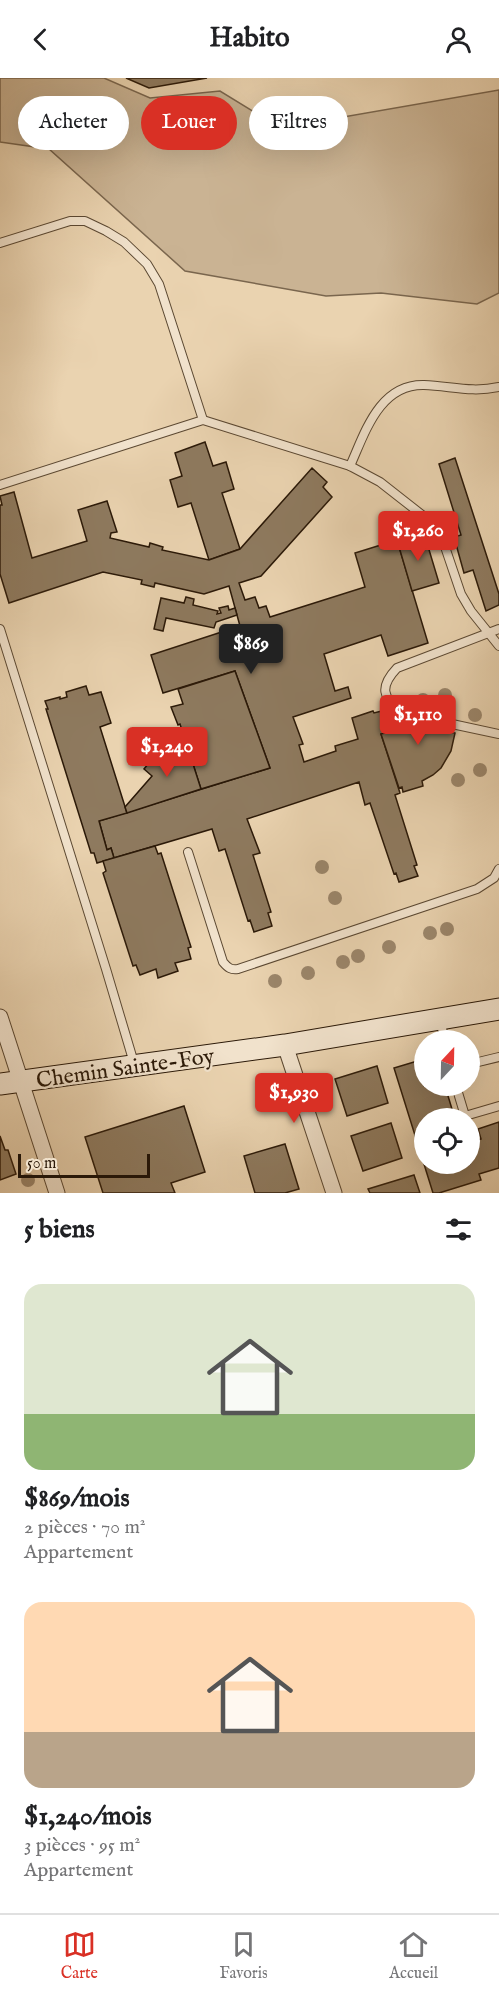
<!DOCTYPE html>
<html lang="fr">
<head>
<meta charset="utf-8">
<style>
	:root { --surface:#fff; --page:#f2f2f2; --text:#202124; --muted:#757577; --line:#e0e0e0; --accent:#d93025 }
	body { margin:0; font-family:"IM FELL English",serif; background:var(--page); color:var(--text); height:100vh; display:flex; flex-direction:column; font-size:22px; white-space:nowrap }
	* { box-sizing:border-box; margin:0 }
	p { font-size:20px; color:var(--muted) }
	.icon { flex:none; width:33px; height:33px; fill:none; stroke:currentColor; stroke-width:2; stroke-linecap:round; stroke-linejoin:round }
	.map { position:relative; height:1115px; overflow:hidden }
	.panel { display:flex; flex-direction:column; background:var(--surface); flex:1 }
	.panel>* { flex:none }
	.guide { position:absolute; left:18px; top:18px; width:464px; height:54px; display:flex; gap:12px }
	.needle { width:39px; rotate:22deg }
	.tools { position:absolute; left:414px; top:952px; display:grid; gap:12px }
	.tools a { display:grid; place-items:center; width:66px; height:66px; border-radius:50%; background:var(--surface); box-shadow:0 6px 24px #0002; font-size:30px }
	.scale { position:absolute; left:18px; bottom:15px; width:132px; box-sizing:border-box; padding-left:6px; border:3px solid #2b1908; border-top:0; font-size:16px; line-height:21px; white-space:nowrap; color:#2b1908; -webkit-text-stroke:4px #f1e2cc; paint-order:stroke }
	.price { position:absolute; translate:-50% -51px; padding:0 14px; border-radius:6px; background:var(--accent); color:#fff; font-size:20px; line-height:39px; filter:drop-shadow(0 2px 3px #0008) }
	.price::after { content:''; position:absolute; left:50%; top:36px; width:18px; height:14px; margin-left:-9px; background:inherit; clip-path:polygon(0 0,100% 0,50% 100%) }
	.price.active { background:#222; color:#fff }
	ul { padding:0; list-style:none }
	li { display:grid; align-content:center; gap:12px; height:318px; padding:0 24px }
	li span { display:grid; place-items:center; height:186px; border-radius:18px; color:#555 }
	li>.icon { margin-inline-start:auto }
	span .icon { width:108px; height:108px; fill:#fffc; stroke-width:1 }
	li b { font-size:26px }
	h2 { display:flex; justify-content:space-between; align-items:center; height:72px; padding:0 24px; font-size:26px }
	.chip { padding:0 21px; border-radius:27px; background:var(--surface); box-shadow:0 6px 24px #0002; font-size:21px; line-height:54px }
	.chip.active { background:var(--accent); color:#fff }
	header { display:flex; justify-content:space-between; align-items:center; height:78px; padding:0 24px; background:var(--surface); font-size:27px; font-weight:800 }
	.menu { display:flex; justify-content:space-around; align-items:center; height:84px; border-top:2px solid var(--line); background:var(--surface); font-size:16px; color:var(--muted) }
	.menu a { display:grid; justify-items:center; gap:3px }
	.menu .active { color:var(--accent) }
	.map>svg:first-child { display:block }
	.green { fill:#cab393; stroke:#7a664e; stroke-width:1.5 }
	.building { fill:#8e7a5f; stroke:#2b1908; stroke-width:1.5 }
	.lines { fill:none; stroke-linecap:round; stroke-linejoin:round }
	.lane-casing { stroke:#5b4832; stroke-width:10 }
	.street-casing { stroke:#5b4832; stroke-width:17 }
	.secondary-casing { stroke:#2b1908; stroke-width:23 }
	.lane { stroke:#f1e2cc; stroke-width:8 }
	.street { stroke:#f1e2cc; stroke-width:15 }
	.secondary { stroke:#f1e2cc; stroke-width:21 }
	.tree { fill:#9b866b }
	.labels { text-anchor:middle; stroke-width:4.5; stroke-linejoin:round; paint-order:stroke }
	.street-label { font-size:22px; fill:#2b1908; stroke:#f1e2cc }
</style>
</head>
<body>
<header><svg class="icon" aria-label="back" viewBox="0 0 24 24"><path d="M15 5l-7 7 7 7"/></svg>Habito<svg class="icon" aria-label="person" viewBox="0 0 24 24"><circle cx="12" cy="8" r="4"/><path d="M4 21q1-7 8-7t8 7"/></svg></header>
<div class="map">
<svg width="499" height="1115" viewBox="0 0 499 1115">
	<rect width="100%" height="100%" fill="#ead3b0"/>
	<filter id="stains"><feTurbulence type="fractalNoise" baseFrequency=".00333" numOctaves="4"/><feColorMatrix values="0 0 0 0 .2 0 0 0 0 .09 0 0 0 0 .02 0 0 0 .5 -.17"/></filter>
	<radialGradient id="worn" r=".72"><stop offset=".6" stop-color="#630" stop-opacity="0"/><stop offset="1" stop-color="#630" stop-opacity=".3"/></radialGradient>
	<!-- green -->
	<polygon class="green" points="0,0 104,0 150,20 220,13 280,50 499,12 499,215 477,226 381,215 326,218 185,193 49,71 0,64"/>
	<!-- building -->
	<g class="building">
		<polygon points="126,0 207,0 149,10"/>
		<polygon points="205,364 213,388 226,384 234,411 222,415 240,471 209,482 191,425 178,429 170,402 182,398 175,375"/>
		<polygon points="455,380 499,516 499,527 486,533 473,492 464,495 454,459 461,457 439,386"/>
		<polygon points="312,390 327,404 323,409 332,419 261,498 239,505 245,522 255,519 259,530 266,528 270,539 365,509 355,475 397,462 428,565 388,578 381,557 324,576 335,613 348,609 351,620 293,639 303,666 299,667 304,684 336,673 335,668 358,661 352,640 373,633 374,635 382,633 389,654 381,656 400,715 395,717 417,787 414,788 418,798 399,804 396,795 394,796 370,725 365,727 359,704 247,741 260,775 253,777 271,834 268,835 272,848 254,854 250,842 248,843 225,771 219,773 212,751 114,780 111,770 107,772 99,743 270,690 235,593 163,615 151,577 240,548 229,508 204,516 155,505 154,509 141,506 142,502 103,494 9,525 0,496 0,427 2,427 0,418 14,414 32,480 87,463 78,432 107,423 117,454 111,455 110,460 149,469 150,465 163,469 162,472 209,482 240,471"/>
		<polygon points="424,455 439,505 412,513 397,462"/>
		<polygon points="186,519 194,521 193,527 218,533 217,536 221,535 219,530 228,528 229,532 235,530 237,537 216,544 214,550 166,540 163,553 154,551 161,520 184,525"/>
		<polygon points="235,593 270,690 201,711 180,646 178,647 171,629 183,626 178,611"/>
		<polygon points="86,608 89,617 101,614 111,645 100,649 127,735 99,743 107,772 111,770 114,780 97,785 94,775 91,775 46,631 48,631 45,623 60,619 60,621 67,619 66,614"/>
		<polygon points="402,627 453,639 450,654 455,655 451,673 441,690 433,697 422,703 423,708 403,714 402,709 399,710 381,656 389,654 387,648 399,644"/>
		<polygon points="185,661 201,711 127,735 125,729 152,698 144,691 163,668 172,676"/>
		<polygon points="155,768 158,776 161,775 191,869 188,870 191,881 175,885 178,893 158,900 156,891 140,897 136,887 133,888 103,795 106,793 103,783"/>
		<polygon points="424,981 424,1008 445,1008 455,1041 424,1041 424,1086 470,1086 470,1064 481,1061 478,1051 499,1044 499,1090 479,1096 481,1102 439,1115 433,1115 394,990"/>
		<polygon points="377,988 388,1025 347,1038 335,1001"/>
		<polygon points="184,1028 205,1094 171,1105 175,1115 103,1115 85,1059"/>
		<polygon points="391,1045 402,1080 363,1093 351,1058"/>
		<polygon points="0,1058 5,1072 8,1072 16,1096 0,1102"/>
		<polygon points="285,1066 299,1111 285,1115 255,1115 244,1078"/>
		<polygon points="414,1097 420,1115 370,1115 368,1111"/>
	</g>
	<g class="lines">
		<!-- lane casing -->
		<g class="lane-casing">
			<g id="lane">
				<polyline points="0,165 70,143 85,143 106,153 124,164 147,186 159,206 203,342"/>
				<path d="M350 388C365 355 379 306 424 307 451 308 471 315 499 309"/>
				<polyline points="0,407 203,342 350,388 380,404 431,444 441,457 461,516 471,533 499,568"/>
				<polyline points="0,551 106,891 134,985"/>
				<path d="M400 635C383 619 379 609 397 590L499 551"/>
				<polyline points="452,646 499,656"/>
				<path d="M188 774 223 884C228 890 231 892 238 891L477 811 494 800 499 791"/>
				<polyline points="440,942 445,963"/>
				<polyline points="470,986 499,979"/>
				<polyline points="456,1008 465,1038 499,1028"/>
			</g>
		</g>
		<!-- street casing -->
		<g class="street-casing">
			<g id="street">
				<polyline points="0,939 57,1115"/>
				<polyline points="285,967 334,1115"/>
			</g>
		</g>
		<!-- secondary casing -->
		<g class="secondary-casing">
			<polyline id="secondary" points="0,1006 285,967 499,931"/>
		</g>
		<!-- lane -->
		<use href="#lane" class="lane"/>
		<!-- street -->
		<use href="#street" class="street"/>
		<!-- secondary -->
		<use href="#secondary" class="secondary"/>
	</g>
	<!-- trees -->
	<g class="tree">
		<circle cx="445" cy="617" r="7"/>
		<circle cx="423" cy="622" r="7"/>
		<circle cx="475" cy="637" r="7"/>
		<circle cx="480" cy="692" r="7"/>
		<circle cx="458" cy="702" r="7"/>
		<circle cx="322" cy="789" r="7"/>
		<circle cx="335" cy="820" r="7"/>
		<circle cx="447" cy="851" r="7"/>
		<circle cx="430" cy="855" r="7"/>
		<circle cx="389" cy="869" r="7"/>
		<circle cx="358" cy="878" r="7"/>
		<circle cx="343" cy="884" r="7"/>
		<circle cx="308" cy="895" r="7"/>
		<circle cx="275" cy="903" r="7"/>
		<circle cx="28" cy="1102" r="7"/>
	</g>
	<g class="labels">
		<!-- street labels -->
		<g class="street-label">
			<text transform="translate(125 989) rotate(-8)" y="8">Chemin Sainte-Foy</text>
		</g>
	</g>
	<rect width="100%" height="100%" filter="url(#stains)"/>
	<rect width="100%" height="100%" fill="url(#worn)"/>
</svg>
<div class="tools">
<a><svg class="needle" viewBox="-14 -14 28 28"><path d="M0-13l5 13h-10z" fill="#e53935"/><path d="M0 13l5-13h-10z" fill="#757577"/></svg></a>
<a><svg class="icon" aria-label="locate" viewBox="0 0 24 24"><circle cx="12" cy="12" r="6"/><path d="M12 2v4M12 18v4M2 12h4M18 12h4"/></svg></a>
</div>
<div class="scale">50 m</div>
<b class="price" style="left:418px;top:484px">$1,260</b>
<b class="price active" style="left:251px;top:597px">$869</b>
<b class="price" style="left:418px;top:668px">$1,110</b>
<b class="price" style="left:167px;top:700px">$1,240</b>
<b class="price" style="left:294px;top:1046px">$1,930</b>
<div class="guide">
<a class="chip">Acheter</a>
<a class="chip active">Louer</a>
<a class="chip">Filtres</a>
</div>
</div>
<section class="panel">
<h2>5 biens<svg class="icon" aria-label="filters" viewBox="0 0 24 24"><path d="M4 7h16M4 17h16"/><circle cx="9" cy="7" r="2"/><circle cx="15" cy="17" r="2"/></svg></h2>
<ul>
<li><span style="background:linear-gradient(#dfe7d0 70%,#8fb573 0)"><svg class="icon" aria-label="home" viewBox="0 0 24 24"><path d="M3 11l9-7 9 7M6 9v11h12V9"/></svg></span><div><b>$869/mois</b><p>2 pièces · 70 m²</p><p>Appartement</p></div></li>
<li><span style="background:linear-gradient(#ffd9b3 70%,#b9a48a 0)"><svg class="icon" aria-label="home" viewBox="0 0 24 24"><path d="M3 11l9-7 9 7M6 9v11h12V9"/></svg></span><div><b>$1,240/mois</b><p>3 pièces · 95 m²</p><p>Appartement</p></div></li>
</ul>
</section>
<nav class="menu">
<a class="active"><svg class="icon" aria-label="map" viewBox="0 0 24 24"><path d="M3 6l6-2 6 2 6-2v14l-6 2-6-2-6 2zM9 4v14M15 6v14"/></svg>Carte</a>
<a><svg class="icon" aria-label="saved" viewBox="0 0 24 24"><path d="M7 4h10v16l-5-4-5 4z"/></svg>Favoris</a>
<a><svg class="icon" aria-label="home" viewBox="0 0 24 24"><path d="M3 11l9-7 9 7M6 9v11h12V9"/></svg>Accueil</a>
</nav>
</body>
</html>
